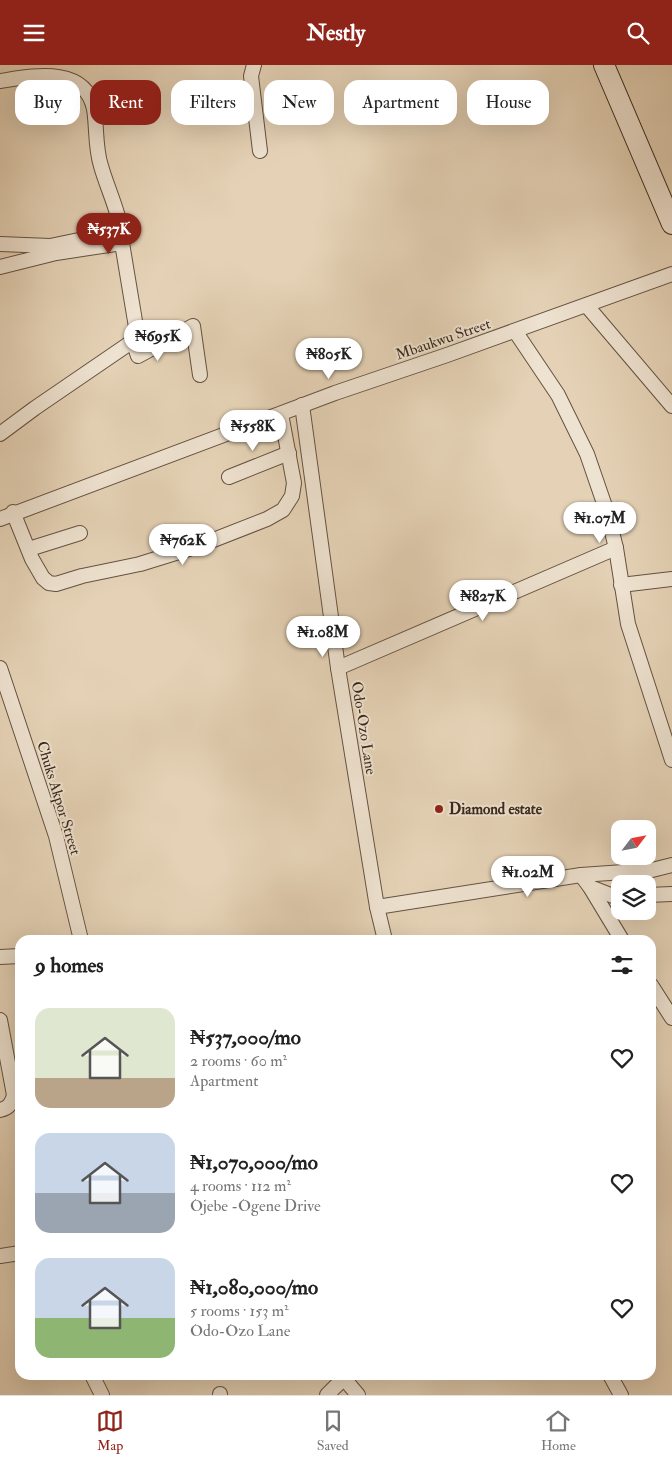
<!DOCTYPE html>
<html lang="en">
<head>
<meta charset="utf-8">
<style>
	:root { --surface:#fff; --page:#f2f2f2; --text:#222; --muted:#767676; --line:#e0e0e0; --accent:#8f2418 }
	body { margin:0; font-family:"IM FELL Double Pica",serif; background:var(--page); color:var(--text); height:100vh; display:flex; flex-direction:column; font-size:19px; white-space:nowrap }
	* { box-sizing:border-box; margin:0 }
	p { font-size:16px; color:var(--muted) }
	.icon { flex:none; width:28px; height:28px; fill:none; stroke:currentColor; stroke-width:2; stroke-linecap:round; stroke-linejoin:round }
	.map { position:relative; flex:1; overflow:hidden }
	.sheet { position:absolute; left:15px; top:870px; width:641px; height:445px; display:flex; flex-direction:column; background:var(--surface); border-radius:15px; box-shadow:0 5px 20px #0002 }
	.sheet>* { flex:none }
	.banner { position:absolute; left:15px; top:15px; width:642px; height:45px; display:flex; gap:10px }
	.needle { width:32px; rotate:58deg }
	.controls { position:absolute; left:611px; top:755px; display:grid; gap:10px }
	.controls a { display:grid; place-items:center; width:45px; height:45px; border-radius:10px; background:var(--surface); box-shadow:0 5px 20px #0002; font-size:25px }
	.price { position:absolute; translate:-50% -42px; padding:0 11px; border-radius:18px; background:#fff; color:#222; font-size:16px; line-height:32px; filter:drop-shadow(0 1px 2px #0008) }
	.price::after { content:''; position:absolute; left:50%; top:30px; width:15px; height:11px; margin-left:-8px; background:inherit; clip-path:polygon(0 0,100% 0,50% 100%) }
	.price.selected { background:var(--accent); color:#fff }
	ul { padding:0; list-style:none }
	li { display:flex; align-items:center; gap:15px; height:125px; padding:0 20px }
	li span { display:grid; place-items:center; flex:none; width:140px; height:100px; border-radius:15px; color:#555 }
	li>.icon { margin-inline-start:auto }
	span .icon { width:60px; height:60px; fill:#fffc; stroke-width:1 }
	li b { font-size:21px }
	h2 { display:flex; justify-content:space-between; align-items:center; height:60px; padding:0 20px; font-size:21px }
	.tag { padding:0 18px; border-radius:15px; background:var(--surface); box-shadow:0 5px 20px #0002; font-size:18px; line-height:45px }
	.tag.selected { background:var(--accent); color:#fff }
	header { display:flex; justify-content:space-between; align-items:center; height:65px; padding:0 20px; background:var(--accent); color:#fff; font-size:22px; font-weight:700 }
	.menu { display:flex; justify-content:space-around; align-items:center; height:70px; border-top:1px solid var(--line); background:var(--surface); font-size:14px; color:var(--muted) }
	.menu a { display:grid; justify-items:center; gap:2px }
	.menu .selected { color:var(--accent) }
	.map>svg:first-child { display:block }
	.lines { fill:none; stroke-linecap:round; stroke-linejoin:round }
	.street-casing { stroke:#645242; stroke-width:16 }
	.secondary-casing { stroke:#39281c; stroke-width:22 }
	.street { stroke:#eee2d0; stroke-width:14 }
	.secondary { stroke:#eee2d0; stroke-width:20 }
	.poi-dot { fill:#8f2418; stroke:#eee2d0; stroke-width:2 }
	.labels { text-anchor:middle; stroke-width:4; stroke-linejoin:round; paint-order:stroke }
	.street-label { font-size:15px; fill:#39281c; stroke:#eee2d0 }
	.poi-label { font-size:15px; font-weight:bold; fill:#39281c; stroke:#eee2d0; text-anchor:start }
</style>
</head>
<body>
<header><svg class="icon" aria-label="menu" viewBox="0 0 24 24"><path d="M4 6h16M4 12h16M4 18h16"/></svg>Nestly<svg class="icon" aria-label="search" viewBox="0 0 24 24"><circle cx="10" cy="10" r="6"/><path d="M15 15l6 6"/></svg></header>
<div class="map">
<svg width="672" height="1330" viewBox="0 0 672 1330">
	<rect width="100%" height="100%" fill="#e5d2b6"/>
	<filter id="stains"><feTurbulence type="fractalNoise" baseFrequency=".004" numOctaves="4"/><feColorMatrix values="0 0 0 0 .2 0 0 0 0 .09 0 0 0 0 .02 0 0 0 .5 -.17"/></filter>
	<radialGradient id="worn" r=".72"><stop offset=".6" stop-color="#630" stop-opacity="0"/><stop offset="1" stop-color="#630" stop-opacity=".3"/></radialGradient>
	<g class="lines">
		<!-- street casing -->
		<g class="street-casing">
			<g id="street">
				<polyline points="254,0 251,11 260,86"/>
				<path d="M0 16C33 11 85 0 94 44 97 62 95 83 101 101 108 126 122 152 122 178L136 262 133 276 35 343 0 369"/>
				<polyline points="0,179 50,181 122,166"/>
				<polyline points="0,202 56,188 122,178"/>
				<polyline points="587,241 672,341"/>
				<polyline points="515,266 558,330 587,389 607,447 616,483 628,559 672,695"/>
				<polyline points="133,276 138,291 193,261 200,310"/>
				<polyline points="302,340 338,603 377,842 385,875"/>
				<polyline points="229,412 289,388"/>
				<polyline points="13,447 32,494 43,513 49,518 56,519 82,511 140,499 198,481 267,454 283,445 292,431 294,418 281,349"/>
				<polyline points="0,454 335,328 447,290 672,209"/>
				<polyline points="29,484 80,468"/>
				<polyline points="621,520 672,514"/>
				<polyline points="0,603 56,771 81,875"/>
				<polyline points="338,603 616,483"/>
				<polyline points="581,810 590,822 622,875"/>
				<polyline points="590,822 613,831 620,832"/>
				<polyline points="648,830 672,829"/>
				<polyline points="377,842 581,810 652,805 672,800"/>
				<polyline points="0,892 20,891"/>
				<polyline points="651,920 672,953"/>
				<path d="M0 955 14 1030C12 1038 9 1043 0 1045"/>
				<polyline points="0,1191 20,1188"/>
				<polyline points="92,1310 102,1330"/>
				<polyline points="341,1310 358,1330"/>
				<polyline points="610,1310 621,1330"/>
				<polyline points="220,1329 220,1330"/>
				<polyline points="327,1330 344,1313"/>
			</g>
		</g>
		<!-- secondary casing -->
		<g class="secondary-casing">
			<polyline id="secondary" points="604,0 672,159"/>
		</g>
		<!-- street -->
		<use href="#street" class="street"/>
		<!-- secondary -->
		<use href="#secondary" class="secondary"/>
	</g>
	<!-- markers -->
	<circle class="poi-dot" cx="439" cy="744" r="5"/>
	<g class="labels">
		<!-- street labels -->
		<g class="street-label">
			<text transform="translate(443 274) rotate(-19)" y="5">Mbaukwu Street</text>
			<text transform="translate(364 663) rotate(81)" y="5">Odo-Ozo Lane</text>
			<text transform="translate(59 733) rotate(73)" y="5">Chuks Akpor Street</text>
		</g>
		<!-- poi labels -->
		<g class="poi-label">
			<text x="449" y="749">Diamond estate</text>
		</g>
	</g>
	<rect width="100%" height="100%" filter="url(#stains)"/>
	<rect width="100%" height="100%" fill="url(#worn)"/>
</svg>
<div class="controls">
<a><svg class="needle" viewBox="-14 -14 28 28"><path d="M0-13l5 13h-10z" fill="#e53935"/><path d="M0 13l5-13h-10z" fill="#767676"/></svg></a>
<a><svg class="icon" aria-label="layers" viewBox="0 0 24 24"><path d="M12 4l9 5-9 5-9-5zM3 14l9 5 9-5"/></svg></a>
</div>
<b class="price selected" style="left:109px;top:190px">₦537K</b>
<b class="price" style="left:158px;top:297px">₦695K</b>
<b class="price" style="left:329px;top:315px">₦805K</b>
<b class="price" style="left:253px;top:387px">₦558K</b>
<b class="price" style="left:600px;top:479px">₦1.07M</b>
<b class="price" style="left:183px;top:501px">₦762K</b>
<b class="price" style="left:483px;top:557px">₦827K</b>
<b class="price" style="left:323px;top:593px">₦1.08M</b>
<b class="price" style="left:528px;top:833px">₦1.02M</b>
<div class="banner">
<a class="tag">Buy</a>
<a class="tag selected">Rent</a>
<a class="tag">Filters</a>
<a class="tag">New</a>
<a class="tag">Apartment</a>
<a class="tag">House</a>
</div>
<section class="sheet">
<h2>9 homes<svg class="icon" aria-label="filters" viewBox="0 0 24 24"><path d="M4 7h16M4 17h16"/><circle cx="9" cy="7" r="2"/><circle cx="15" cy="17" r="2"/></svg></h2>
<ul>
<li><span style="background:linear-gradient(#dfe7d0 70%,#b9a48a 0)"><svg class="icon" aria-label="home" viewBox="0 0 24 24"><path d="M3 11l9-7 9 7M6 9v11h12V9"/></svg></span><div><b>₦537,000/mo</b><p>2 rooms · 60 m²</p><p>Apartment</p></div><svg class="icon" aria-label="heart" viewBox="0 0 24 24"><path d="M12 20l-8-8c-3-5 5-10 8-4 3-6 11-1 8 4z"/></svg></li>
<li><span style="background:linear-gradient(#c9d6e8 60%,#9aa5b1 0)"><svg class="icon" aria-label="home" viewBox="0 0 24 24"><path d="M3 11l9-7 9 7M6 9v11h12V9"/></svg></span><div><b>₦1,070,000/mo</b><p>4 rooms · 112 m²</p><p>Ojebe -Ogene Drive</p></div><svg class="icon" aria-label="heart" viewBox="0 0 24 24"><path d="M12 20l-8-8c-3-5 5-10 8-4 3-6 11-1 8 4z"/></svg></li>
<li><span style="background:linear-gradient(#c9d6e8 60%,#8fb573 0)"><svg class="icon" aria-label="home" viewBox="0 0 24 24"><path d="M3 11l9-7 9 7M6 9v11h12V9"/></svg></span><div><b>₦1,080,000/mo</b><p>5 rooms · 153 m²</p><p>Odo-Ozo Lane</p></div><svg class="icon" aria-label="heart" viewBox="0 0 24 24"><path d="M12 20l-8-8c-3-5 5-10 8-4 3-6 11-1 8 4z"/></svg></li>
</ul>
</section>
</div>
<nav class="menu">
<a class="selected"><svg class="icon" aria-label="map" viewBox="0 0 24 24"><path d="M3 6l6-2 6 2 6-2v14l-6 2-6-2-6 2zM9 4v14M15 6v14"/></svg>Map</a>
<a><svg class="icon" aria-label="saved" viewBox="0 0 24 24"><path d="M7 4h10v16l-5-4-5 4z"/></svg>Saved</a>
<a><svg class="icon" aria-label="home" viewBox="0 0 24 24"><path d="M3 11l9-7 9 7M6 9v11h12V9"/></svg>Home</a>
</nav>
</body>
</html>
